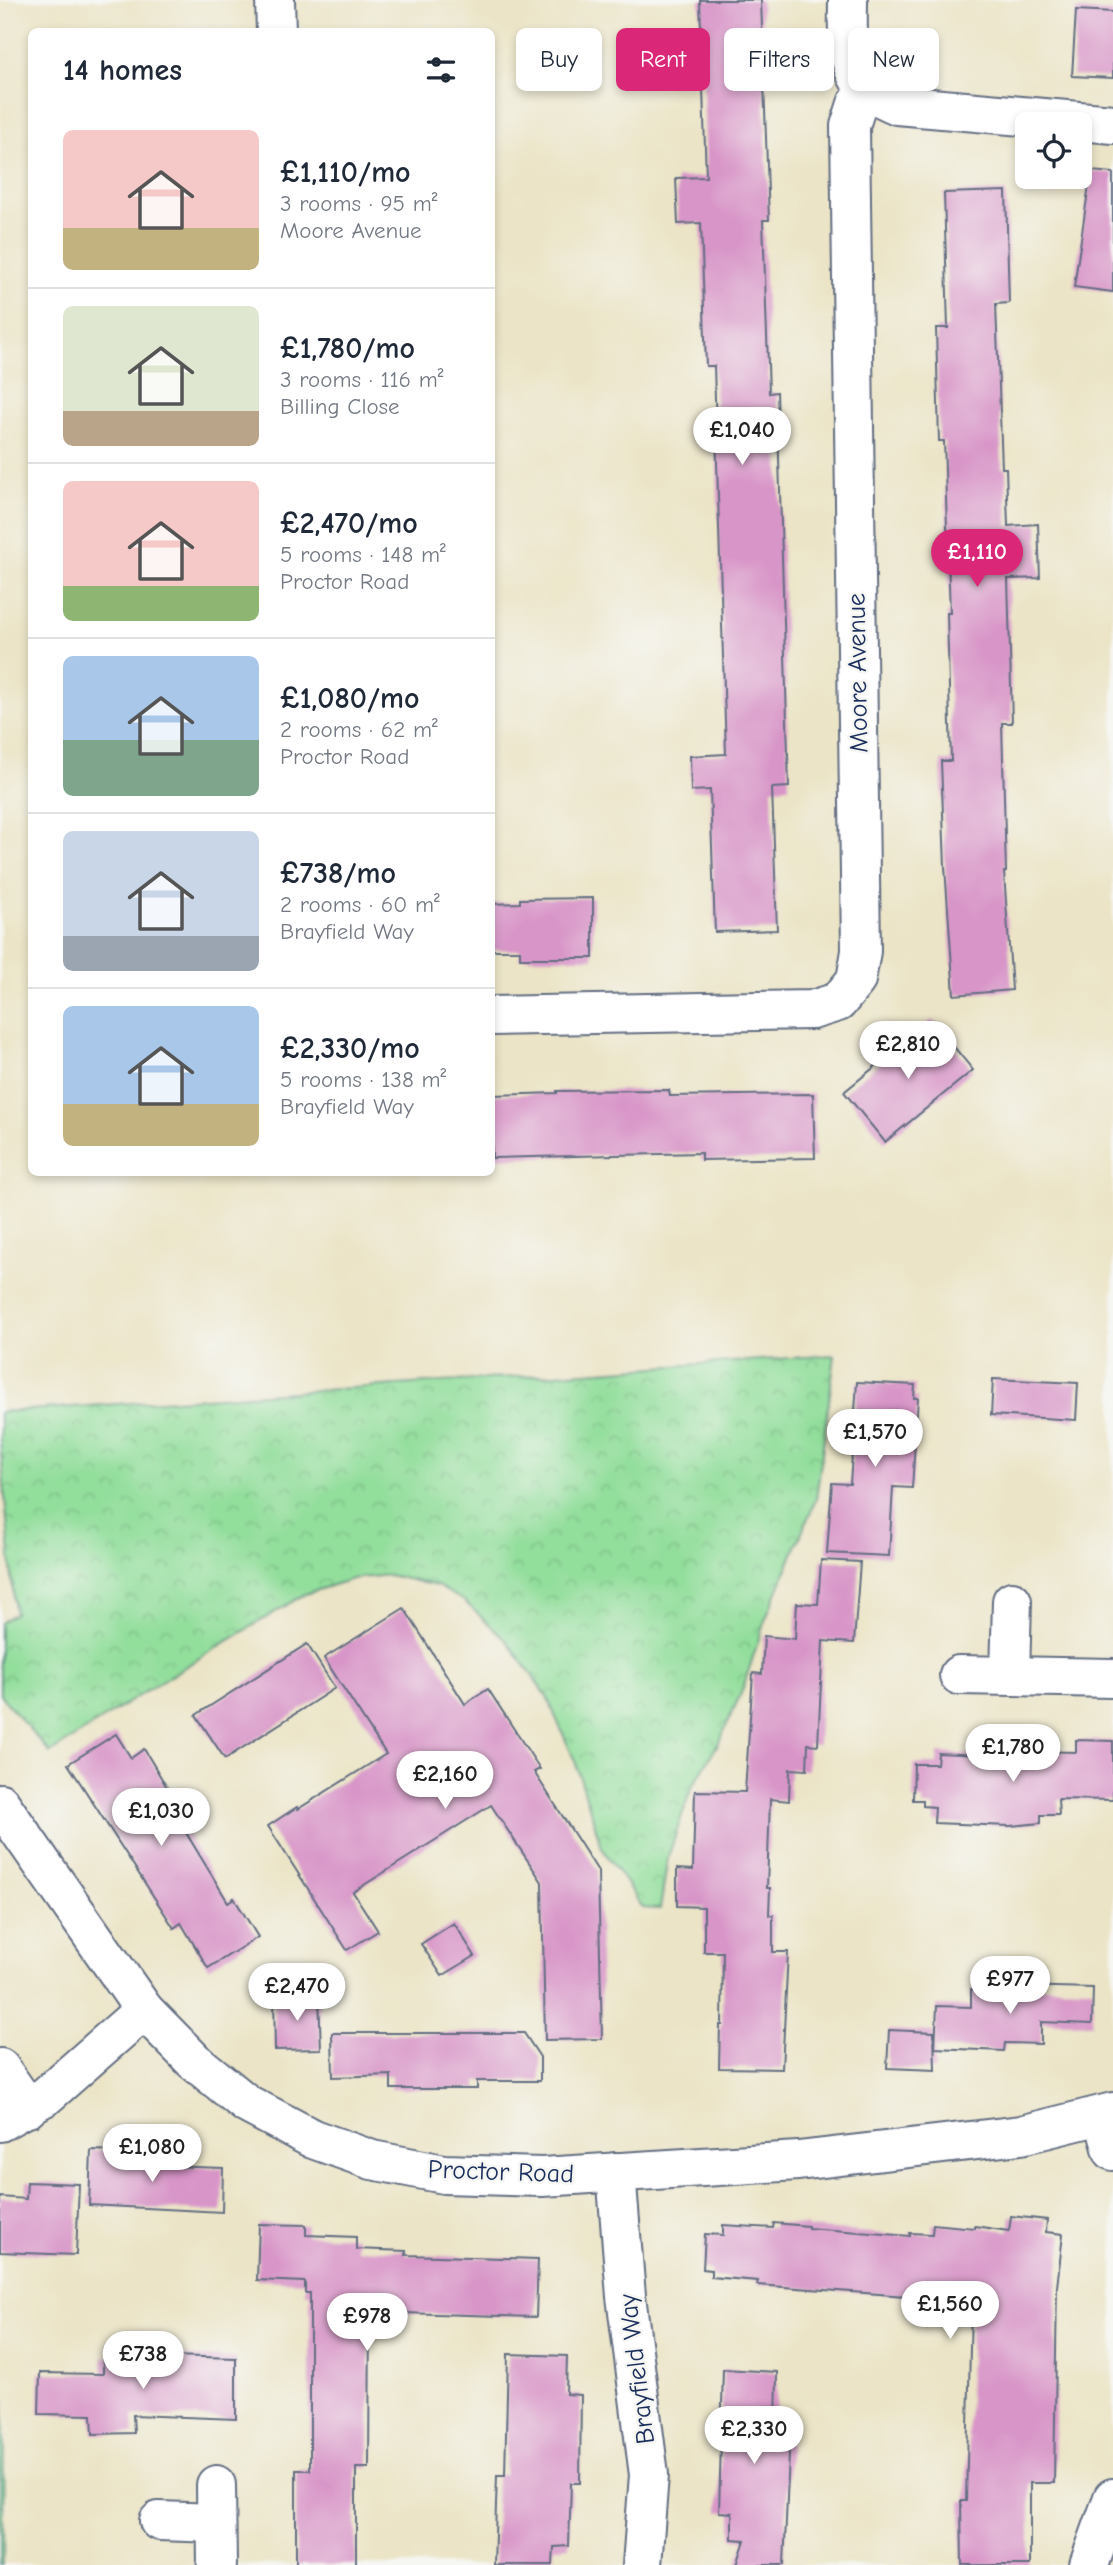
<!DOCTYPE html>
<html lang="en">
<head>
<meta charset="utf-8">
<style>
	:root { --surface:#fff; --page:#f2f2f3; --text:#1f2937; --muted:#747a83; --line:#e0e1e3; --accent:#db2777 }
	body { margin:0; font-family:"Comic Neue",sans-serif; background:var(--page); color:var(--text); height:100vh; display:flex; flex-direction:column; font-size:26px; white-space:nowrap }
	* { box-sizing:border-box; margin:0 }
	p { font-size:23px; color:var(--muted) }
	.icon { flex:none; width:38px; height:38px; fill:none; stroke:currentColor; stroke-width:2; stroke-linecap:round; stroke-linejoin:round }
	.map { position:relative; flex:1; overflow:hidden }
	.panel { position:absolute; left:28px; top:28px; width:467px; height:1148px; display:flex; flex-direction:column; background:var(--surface); border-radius:10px; box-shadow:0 4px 10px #0003 }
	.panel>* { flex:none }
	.top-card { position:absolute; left:516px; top:28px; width:492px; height:63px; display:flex; gap:14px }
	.tools { position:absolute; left:1015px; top:112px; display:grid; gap:14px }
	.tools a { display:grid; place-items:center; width:77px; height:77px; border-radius:10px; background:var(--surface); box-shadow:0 4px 10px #0003; font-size:35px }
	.price { position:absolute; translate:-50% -60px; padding:0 16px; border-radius:24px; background:#fff; color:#222; font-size:23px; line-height:46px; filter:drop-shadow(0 2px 4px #0008) }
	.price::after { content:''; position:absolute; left:50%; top:42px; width:21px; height:16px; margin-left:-10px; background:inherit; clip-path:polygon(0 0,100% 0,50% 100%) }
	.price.on { background:var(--accent); color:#fff }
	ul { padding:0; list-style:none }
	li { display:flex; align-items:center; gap:21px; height:175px; padding:0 35px }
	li+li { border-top:2px solid var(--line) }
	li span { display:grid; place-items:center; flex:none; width:196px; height:140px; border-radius:10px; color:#555 }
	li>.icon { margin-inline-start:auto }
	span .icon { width:84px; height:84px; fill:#fffc; stroke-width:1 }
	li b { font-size:30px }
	h2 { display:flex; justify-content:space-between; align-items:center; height:84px; padding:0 35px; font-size:30px }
	.tag { padding:0 24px; border-radius:10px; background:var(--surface); box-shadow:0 4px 10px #0003; font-size:24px; line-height:63px }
	.tag.on { background:var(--accent); color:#fff }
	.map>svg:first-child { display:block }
	.grass { fill:#92de9b; stroke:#56867c; stroke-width:2 }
	.park { fill:url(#park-crowns); stroke:#56867c; stroke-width:2 }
	.building { fill:#d895c8 }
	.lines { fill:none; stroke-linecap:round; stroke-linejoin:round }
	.minor-casing { stroke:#646e82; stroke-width:42 }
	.minor { stroke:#fff; stroke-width:38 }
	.labels { text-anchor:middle; stroke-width:5; stroke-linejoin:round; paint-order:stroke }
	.street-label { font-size:26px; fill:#1b2f5e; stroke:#f6f6f2 }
</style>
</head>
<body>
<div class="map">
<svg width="1113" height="2565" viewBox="0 0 1113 2565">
	<defs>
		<pattern id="park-crowns" width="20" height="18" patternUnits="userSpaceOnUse" patternTransform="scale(1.75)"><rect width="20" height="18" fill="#92de9b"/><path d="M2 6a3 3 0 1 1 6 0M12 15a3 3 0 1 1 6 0" fill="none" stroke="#7dbf88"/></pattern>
	</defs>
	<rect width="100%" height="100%" fill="#f6f6f2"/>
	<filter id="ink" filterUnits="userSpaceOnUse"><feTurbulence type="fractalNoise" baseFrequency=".0143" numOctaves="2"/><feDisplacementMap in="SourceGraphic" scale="14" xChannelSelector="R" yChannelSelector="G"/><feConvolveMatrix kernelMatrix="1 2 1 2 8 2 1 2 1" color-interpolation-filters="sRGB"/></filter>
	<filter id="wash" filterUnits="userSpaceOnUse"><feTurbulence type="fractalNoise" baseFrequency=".00686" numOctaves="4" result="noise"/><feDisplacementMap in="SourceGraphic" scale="28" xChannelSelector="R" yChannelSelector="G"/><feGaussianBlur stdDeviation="1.57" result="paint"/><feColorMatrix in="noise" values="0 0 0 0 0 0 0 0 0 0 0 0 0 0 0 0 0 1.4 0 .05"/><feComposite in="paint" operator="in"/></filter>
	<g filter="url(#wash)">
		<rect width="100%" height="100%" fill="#ebe4c6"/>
		<!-- grass -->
		<polygon class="grass" points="0,2399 4,2399 3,2565 0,2565"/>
		<!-- park -->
		<polygon class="park" points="835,1355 816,1499 765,1620 742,1691 719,1742 691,1789 668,1857 660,1909 643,1908 602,1848 575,1761 546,1695 508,1642 464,1601 437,1586 389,1575 352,1579 305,1594 160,1682 50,1753 0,1695 0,1623 15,1613 0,1439 0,1412"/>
		<g id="blocks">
			<!-- building -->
			<g class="building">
				<polygon points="700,0 761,0 769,220 763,220 769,393 777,392 789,787 772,788 777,930 715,932 710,790 691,791 690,756 726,754 714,366 706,366 701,223 678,224 676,178 706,177"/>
				<polygon points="1076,10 1113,12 1113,78 1072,76"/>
				<polygon points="1091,171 1113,173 1113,292 1074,287"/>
				<polygon points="1006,191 1009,303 996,304 1002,468 1006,468 1008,526 1038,524 1040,578 1008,579 1012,723 1002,723 1006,872 1004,872 1012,990 954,995 945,867 941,761 951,761 947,613 950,613 944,441 939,441 936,328 948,328 944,193"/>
				<polygon points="593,898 593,958 520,958 520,950 492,950 492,904 520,903 520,899"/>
				<polygon points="932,1020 973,1070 885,1142 844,1092"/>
				<polygon points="669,1090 670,1096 813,1094 815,1158 701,1160 701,1153 492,1158 492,1095 557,1093 557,1091"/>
				<polygon points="993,1379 1078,1383 1076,1420 991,1415"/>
				<polygon points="857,1382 915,1385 914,1398 918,1398 912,1488 893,1487 889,1556 827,1553 832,1483 850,1484"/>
				<polygon points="821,1560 860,1562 854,1643 823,1641 818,1745 808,1744 807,1770 790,1769 789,1801 770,1799 767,1888 770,1888 769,1915 773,1915 773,1952 788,1952 782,2069 719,2068 720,2025 722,2025 723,1952 704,1952 704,1907 677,1906 677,1869 693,1870 695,1791 745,1792 753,1673 762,1674 764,1636 795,1639 797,1603 818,1604"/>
				<polygon points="404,1608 465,1704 488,1689 540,1769 534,1772 598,1871 602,2039 545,2040 542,1882 491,1805 353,1892 378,1931 347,1950 268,1826 297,1807 298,1809 386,1754 324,1658"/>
				<polygon points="307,1644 335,1688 225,1759 196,1715"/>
				<polygon points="116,1734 131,1758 144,1749 171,1794 165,1798 228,1902 234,1898 258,1937 208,1968 181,1923 174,1928 68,1764"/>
				<polygon points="1076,1740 1113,1741 1113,1800 1058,1799 1059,1815 1041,1815 1041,1823 1010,1826 934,1823 935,1807 923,1806 923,1800 913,1800 914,1764 937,1764 938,1753 1027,1757 1027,1751 1076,1752"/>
				<polygon points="454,1923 475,1956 442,1976 421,1944"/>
				<polygon points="980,1985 1093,1988 1092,2024 1041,2022 1041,2044 1005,2043 1004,2051 935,2048 937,2006 971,2007 971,1989 980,1990"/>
				<polygon points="319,1996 321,2049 275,2050 274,1997"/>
				<polygon points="889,2030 934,2032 935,2070 887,2068"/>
				<polygon points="332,2033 524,2033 540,2057 540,2081 477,2081 477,2089 391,2089 391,2075 333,2077"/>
				<polygon points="91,2150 140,2152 139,2165 223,2168 222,2212 89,2205"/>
				<polygon points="27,2182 79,2184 76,2255 0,2252 0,2197 26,2199"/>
				<polygon points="1011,2216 1047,2220 1046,2232 1063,2234 1057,2287 1054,2483 1030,2483 1030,2565 962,2565 961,2501 966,2501 971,2311 959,2310 960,2300 757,2285 758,2281 711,2277 711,2270 703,2269 705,2234 723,2235 723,2225 773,2228 774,2223 808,2226 808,2228 910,2236 910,2233 932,2234 933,2224 974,2228 974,2226 1009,2231"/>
				<polygon points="259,2224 306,2225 306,2235 356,2237 356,2249 406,2251 406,2255 538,2259 536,2317 370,2312 369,2468 356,2468 356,2565 296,2565 296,2470 310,2470 310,2293 305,2293 305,2282 257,2280"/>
				<polygon points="508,2354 567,2356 566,2394 581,2395 580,2483 571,2483 569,2546 554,2547 553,2565 494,2565 497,2475 505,2475"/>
				<polygon points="169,2356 236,2358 236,2419 133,2415 134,2433 93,2434 92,2415 39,2414 40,2373 103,2374 103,2357 169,2358"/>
				<polygon points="723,2369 777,2372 776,2431 790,2431 784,2565 737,2565 745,2540 732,2539 732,2513 719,2512"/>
			</g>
		</g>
	</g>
	<g filter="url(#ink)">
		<use href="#blocks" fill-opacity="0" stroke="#646e82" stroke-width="2"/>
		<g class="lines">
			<!-- minor casing -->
			<g class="minor-casing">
				<g id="minor">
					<polyline points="275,0 276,32"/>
					<path d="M848 0C848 30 844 67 867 89 875 96 887 100 897 105L1113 124"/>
					<polyline points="492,1016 812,1010 838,1002 856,980 861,951 850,126 857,104 869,90"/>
					<polyline points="959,1675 1113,1678"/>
					<polyline points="1010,1675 1012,1601"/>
					<polyline points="0,1803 144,2010 194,2061 247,2104 313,2139 372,2160 444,2174 542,2177 798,2161 1021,2135 1113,2112"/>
					<polyline points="0,2068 28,2108"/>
					<polyline points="1103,2116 1113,2151"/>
					<polyline points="0,2122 46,2096 144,2010"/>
					<polyline points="616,2172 626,2296 649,2475 642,2565"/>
					<polyline points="216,2485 217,2565"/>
					<polyline points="159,2521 216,2523"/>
					<polyline points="1089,2565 1113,2498"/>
				</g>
			</g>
			<!-- minor -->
			<use href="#minor" class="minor"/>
		</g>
	</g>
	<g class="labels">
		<!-- street labels -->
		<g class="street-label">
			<text transform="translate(857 673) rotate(-91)" y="9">Moore Avenue</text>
			<text transform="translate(501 2171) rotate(2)" y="9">Proctor Road</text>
			<text transform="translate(636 2369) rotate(-97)" y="9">Brayfield Way</text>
		</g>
	</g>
</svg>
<div class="tools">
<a><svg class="icon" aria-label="locate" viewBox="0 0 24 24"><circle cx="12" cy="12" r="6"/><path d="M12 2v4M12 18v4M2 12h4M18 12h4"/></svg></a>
</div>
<b class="price" style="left:742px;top:467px">£1,040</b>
<b class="price on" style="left:977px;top:589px">£1,110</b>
<b class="price" style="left:908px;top:1081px">£2,810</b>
<b class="price" style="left:875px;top:1469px">£1,570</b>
<b class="price" style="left:1013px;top:1784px">£1,780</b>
<b class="price" style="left:445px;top:1811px">£2,160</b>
<b class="price" style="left:161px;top:1848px">£1,030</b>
<b class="price" style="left:1010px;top:2016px">£977</b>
<b class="price" style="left:297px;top:2023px">£2,470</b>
<b class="price" style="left:152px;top:2184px">£1,080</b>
<b class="price" style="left:950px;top:2341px">£1,560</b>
<b class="price" style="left:367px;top:2353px">£978</b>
<b class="price" style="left:143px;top:2391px">£738</b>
<b class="price" style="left:754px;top:2466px">£2,330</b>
<div class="top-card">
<a class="tag">Buy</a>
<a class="tag on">Rent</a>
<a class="tag">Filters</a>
<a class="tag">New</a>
</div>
<section class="panel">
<h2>14 homes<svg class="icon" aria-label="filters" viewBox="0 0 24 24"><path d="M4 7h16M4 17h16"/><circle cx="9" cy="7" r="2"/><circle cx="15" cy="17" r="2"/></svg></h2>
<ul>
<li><span style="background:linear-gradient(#f6c9c9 70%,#c2b280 0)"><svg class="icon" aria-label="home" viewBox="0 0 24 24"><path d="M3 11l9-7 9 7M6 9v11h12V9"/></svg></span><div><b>£1,110/mo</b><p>3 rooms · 95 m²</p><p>Moore Avenue</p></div></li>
<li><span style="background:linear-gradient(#dfe7d0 75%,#b9a48a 0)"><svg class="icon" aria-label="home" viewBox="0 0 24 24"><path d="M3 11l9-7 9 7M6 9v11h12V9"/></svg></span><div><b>£1,780/mo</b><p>3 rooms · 116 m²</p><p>Billing Close</p></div></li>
<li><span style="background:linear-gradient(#f6c9c9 75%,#8fb573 0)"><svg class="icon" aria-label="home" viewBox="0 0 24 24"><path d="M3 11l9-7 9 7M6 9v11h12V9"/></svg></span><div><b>£2,470/mo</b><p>5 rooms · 148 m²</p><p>Proctor Road</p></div></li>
<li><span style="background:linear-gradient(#a9c7e8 60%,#7fa58c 0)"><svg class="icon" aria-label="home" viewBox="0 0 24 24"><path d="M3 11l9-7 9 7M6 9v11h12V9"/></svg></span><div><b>£1,080/mo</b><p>2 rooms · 62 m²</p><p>Proctor Road</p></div></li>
<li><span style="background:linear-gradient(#c9d6e8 75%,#9aa5b1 0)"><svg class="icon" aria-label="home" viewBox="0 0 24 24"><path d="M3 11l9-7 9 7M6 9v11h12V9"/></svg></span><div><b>£738/mo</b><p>2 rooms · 60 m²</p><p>Brayfield Way</p></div></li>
<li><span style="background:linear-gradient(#a9c7e8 70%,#c2b280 0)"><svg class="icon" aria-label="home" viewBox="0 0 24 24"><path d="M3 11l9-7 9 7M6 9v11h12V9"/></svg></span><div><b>£2,330/mo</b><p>5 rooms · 138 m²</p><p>Brayfield Way</p></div></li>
</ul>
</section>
</div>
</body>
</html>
